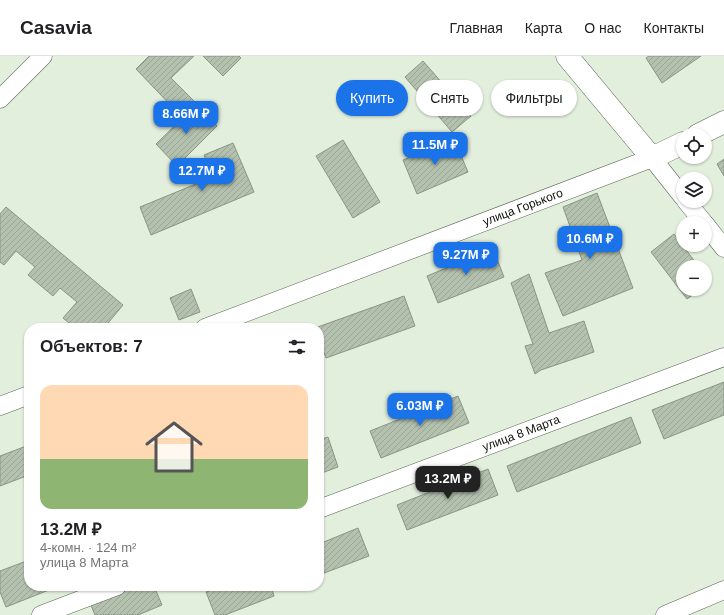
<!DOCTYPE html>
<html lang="ru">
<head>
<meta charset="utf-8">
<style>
	:root { --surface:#fff; --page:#f6f6f6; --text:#202124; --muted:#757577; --line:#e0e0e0; --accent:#1a73e8 }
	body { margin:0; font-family:Arial,sans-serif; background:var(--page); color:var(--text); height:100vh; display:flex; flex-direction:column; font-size:15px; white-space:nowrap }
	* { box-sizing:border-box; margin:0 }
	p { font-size:13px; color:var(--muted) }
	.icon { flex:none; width:22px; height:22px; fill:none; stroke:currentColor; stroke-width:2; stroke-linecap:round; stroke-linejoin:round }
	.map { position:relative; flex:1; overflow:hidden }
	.panel { position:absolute; left:24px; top:267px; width:300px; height:268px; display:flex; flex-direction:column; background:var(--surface); border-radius:16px; box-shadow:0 1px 3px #0004 }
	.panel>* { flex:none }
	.banner { position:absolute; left:336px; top:24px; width:328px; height:36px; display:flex; gap:8px }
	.fabs { position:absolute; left:676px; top:72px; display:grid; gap:8px }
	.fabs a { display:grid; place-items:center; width:36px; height:36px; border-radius:50%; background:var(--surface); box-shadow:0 1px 3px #0004; font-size:20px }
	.price { position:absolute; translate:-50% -34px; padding:0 9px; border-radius:8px; background:var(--accent); color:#fff; font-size:13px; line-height:26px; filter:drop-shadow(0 1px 2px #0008) }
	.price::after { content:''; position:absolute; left:50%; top:24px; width:12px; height:9px; margin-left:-6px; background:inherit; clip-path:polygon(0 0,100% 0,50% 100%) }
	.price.selected { background:#222; color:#fff }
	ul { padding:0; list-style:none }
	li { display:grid; align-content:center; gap:8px; height:212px; padding:0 16px }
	li span { display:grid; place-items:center; height:124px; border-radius:12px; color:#555 }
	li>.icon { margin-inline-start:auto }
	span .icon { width:72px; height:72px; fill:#fffc; stroke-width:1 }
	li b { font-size:17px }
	h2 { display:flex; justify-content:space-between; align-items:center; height:48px; padding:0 16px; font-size:17px }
	.tag { padding:0 14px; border-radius:18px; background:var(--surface); box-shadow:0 1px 3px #0004; font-size:14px; line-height:36px }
	.tag.selected { background:var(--accent); color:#fff }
	header { display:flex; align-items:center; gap:24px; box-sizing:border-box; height:56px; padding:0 20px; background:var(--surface); border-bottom:1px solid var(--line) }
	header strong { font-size:19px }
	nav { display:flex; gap:22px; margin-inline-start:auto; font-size:14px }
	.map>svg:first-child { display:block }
	.building { fill:url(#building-hatch); stroke:#899585 }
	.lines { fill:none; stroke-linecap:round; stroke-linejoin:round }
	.minor-casing { stroke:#596555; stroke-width:19 }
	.major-casing { stroke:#596555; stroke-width:23 }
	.minor { stroke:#fff; stroke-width:18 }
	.major { stroke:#fff; stroke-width:22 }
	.labels { text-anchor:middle; stroke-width:3.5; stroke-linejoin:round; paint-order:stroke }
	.street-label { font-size:12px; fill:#0b0f09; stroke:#fff }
</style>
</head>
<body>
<header>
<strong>Casavia</strong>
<nav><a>Главная</a><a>Карта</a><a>О нас</a><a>Контакты</a></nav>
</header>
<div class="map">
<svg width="724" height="559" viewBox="0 0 724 559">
	<defs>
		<pattern id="building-hatch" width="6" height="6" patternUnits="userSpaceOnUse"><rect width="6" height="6" fill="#b4c1af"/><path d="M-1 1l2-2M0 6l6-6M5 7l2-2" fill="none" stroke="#99a595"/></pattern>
	</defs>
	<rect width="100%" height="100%" fill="#e2efdd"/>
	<!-- building -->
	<g class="building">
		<polygon points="149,0 194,0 171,22 194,45 180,59 136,13"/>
		<polygon points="203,0 239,0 241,2 223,20"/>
		<polygon points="649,0 701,0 662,27 646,2"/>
		<polygon points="423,5 471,60 452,76 405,21"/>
		<polygon points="196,49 217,70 177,110 156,88"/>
		<polygon points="454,83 468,116 417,138 403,104"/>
		<polygon points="343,84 380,146 353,162 316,100"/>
		<polygon points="233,87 254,136 151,179 140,151 213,121 204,99"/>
		<polygon points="724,103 724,120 717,108"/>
		<polygon points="597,137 633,232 563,260 545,217 582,204 563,151"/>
		<polygon points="6,151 123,249 104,272 75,272 63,262 77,246 60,232 53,240 28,219 35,211 16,195 4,209 0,206 0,158"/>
		<polygon points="674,178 699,211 683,211 683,233 701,233 687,243 651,196"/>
		<polygon points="493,193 504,221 438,247 427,220"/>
		<polygon points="529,218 549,277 584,265 594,296 541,314 535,318 525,290 533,288 511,227"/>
		<polygon points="191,233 200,256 179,264 170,242"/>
		<polygon points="404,240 415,270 326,302 319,283 319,272 315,272"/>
		<polygon points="724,326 724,359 664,383 652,354"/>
		<polygon points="458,340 469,367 381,402 370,375"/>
		<polygon points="631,361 641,387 517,436 507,410"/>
		<polygon points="328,381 338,411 319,418 319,384"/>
		<polygon points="29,389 29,419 0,430 0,400"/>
		<polygon points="488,413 498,439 407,474 397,449"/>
		<polygon points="358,472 369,500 319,519 319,488"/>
		<polygon points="29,504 29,530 59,530 6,551 0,536 0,515"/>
		<polygon points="133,530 154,530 162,549 138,559 95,559 90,547"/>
		<polygon points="221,530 271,530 274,540 225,559 215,559 206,536"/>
	</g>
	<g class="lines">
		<!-- minor casing -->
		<g class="minor-casing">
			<g id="minor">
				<polyline points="0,43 43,0"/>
				<polyline points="686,145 704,167"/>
				<polyline points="705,168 724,192"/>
				<path id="s1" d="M205 272 652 102 683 141"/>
				<polyline points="0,350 29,339"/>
				<path id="s2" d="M319 453 724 301"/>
				<polyline points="41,559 117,530"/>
				<polyline points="665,559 724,534"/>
			</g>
		</g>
		<!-- major casing -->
		<g class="major-casing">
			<g id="major">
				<polyline points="567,0 652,102 683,87"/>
				<polyline points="698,79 724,66"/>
			</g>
		</g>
		<!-- minor -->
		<use href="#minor" class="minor"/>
		<!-- major -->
		<use href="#major" class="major"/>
	</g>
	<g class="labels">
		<!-- street labels -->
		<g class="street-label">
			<text dy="4" stroke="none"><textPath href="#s1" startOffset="340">улица Горького</textPath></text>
			<text dy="4" stroke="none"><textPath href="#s2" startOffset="216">улица 8 Марта</textPath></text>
		</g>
	</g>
</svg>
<div class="fabs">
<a><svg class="icon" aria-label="locate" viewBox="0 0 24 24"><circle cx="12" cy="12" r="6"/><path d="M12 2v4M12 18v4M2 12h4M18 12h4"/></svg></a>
<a><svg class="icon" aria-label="layers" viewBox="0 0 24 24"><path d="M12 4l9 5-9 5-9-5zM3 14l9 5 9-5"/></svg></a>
<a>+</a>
<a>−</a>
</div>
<b class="price" style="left:186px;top:79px">8.66M ₽</b>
<b class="price" style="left:435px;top:110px">11.5M ₽</b>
<b class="price" style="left:202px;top:136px">12.7M ₽</b>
<b class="price" style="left:590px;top:204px">10.6M ₽</b>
<b class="price" style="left:466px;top:220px">9.27M ₽</b>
<b class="price" style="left:420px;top:371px">6.03M ₽</b>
<b class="price selected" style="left:448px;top:444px">13.2M ₽</b>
<div class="banner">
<a class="tag selected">Купить</a>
<a class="tag">Снять</a>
<a class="tag">Фильтры</a>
</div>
<section class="panel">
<h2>Объектов: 7<svg class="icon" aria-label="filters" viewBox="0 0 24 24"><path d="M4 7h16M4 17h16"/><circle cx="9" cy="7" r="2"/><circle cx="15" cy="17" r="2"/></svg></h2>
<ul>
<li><span style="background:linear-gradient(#ffd9b3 60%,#8fb573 0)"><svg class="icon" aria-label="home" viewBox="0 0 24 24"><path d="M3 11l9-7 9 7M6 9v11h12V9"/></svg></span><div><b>13.2M ₽</b><p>4-комн. · 124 m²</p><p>улица 8 Марта</p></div></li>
</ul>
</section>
</div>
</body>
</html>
